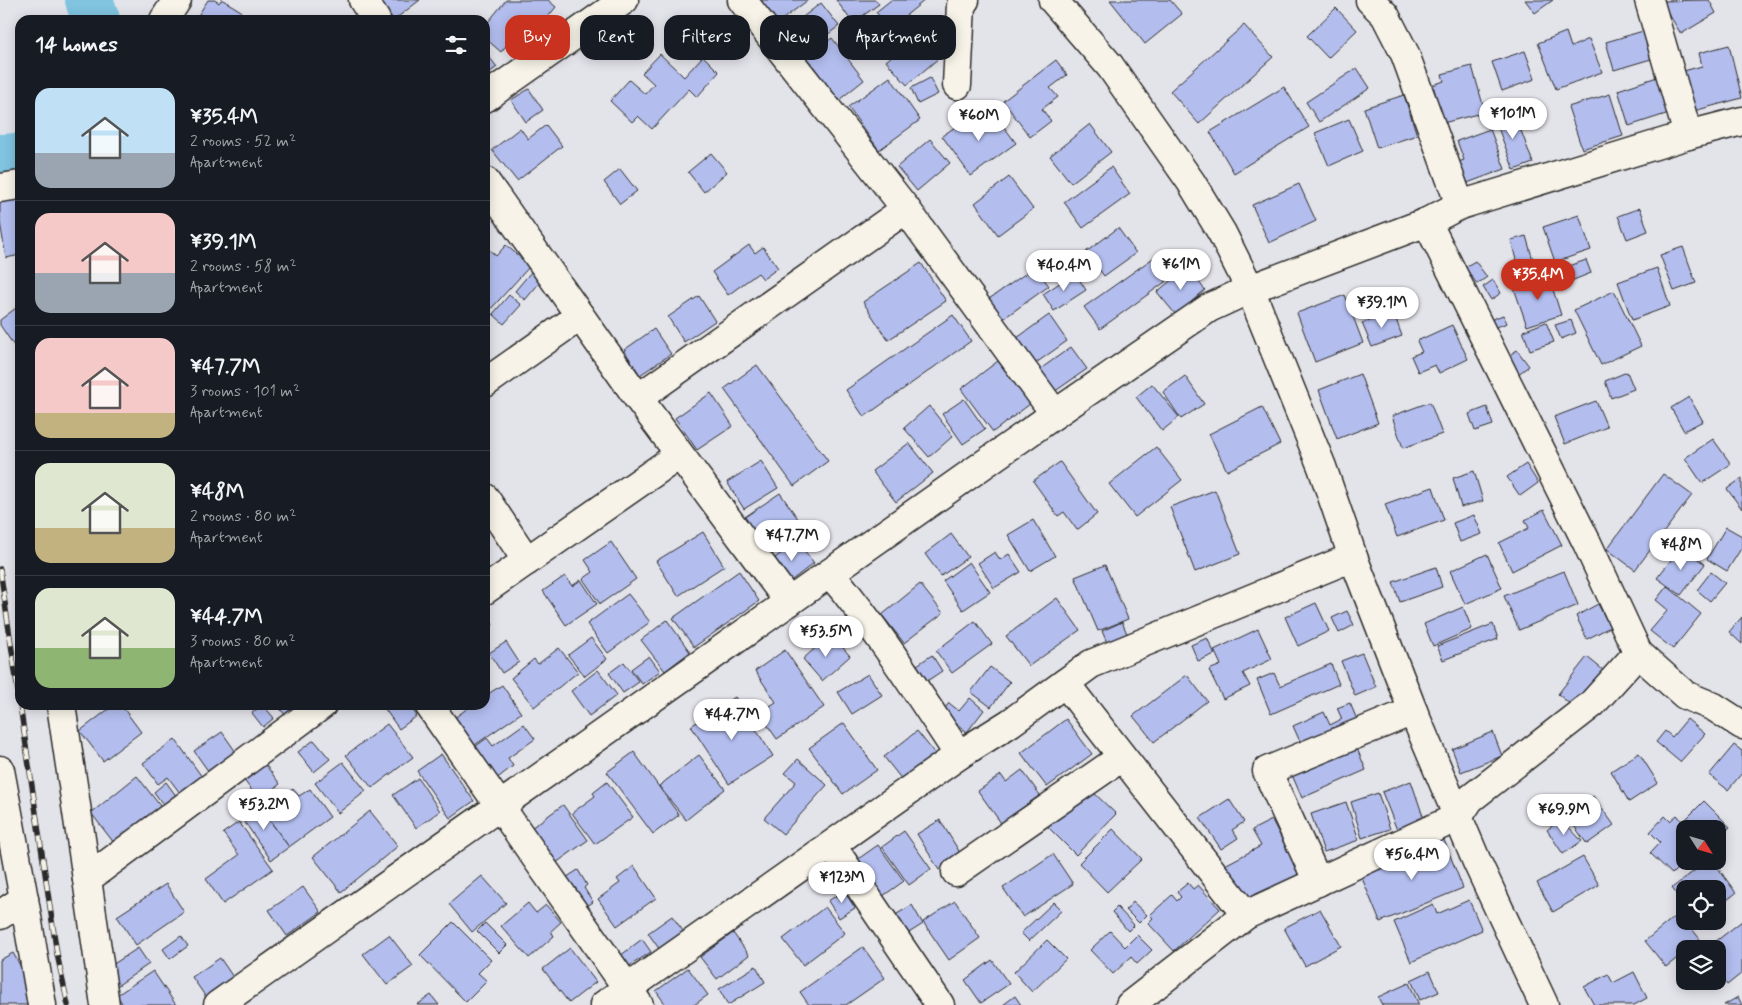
<!DOCTYPE html>
<html lang="en">
<head>
<meta charset="utf-8">
<style>
	:root { --surface:#171b24; --page:#242831; --text:#f1f3f6; --muted:#9ea1a6; --line:#363941; --accent:#c8321e }
	body { margin:0; font-family:Mynerve,sans-serif; background:var(--page); color:var(--text); height:100vh; display:flex; flex-direction:column; font-size:19px; white-space:nowrap }
	* { box-sizing:border-box; margin:0 }
	p { font-size:16px; color:var(--muted) }
	.icon { flex:none; width:28px; height:28px; fill:none; stroke:currentColor; stroke-width:2; stroke-linecap:round; stroke-linejoin:round }
	.map { position:relative; flex:1; overflow:hidden }
	.details { position:absolute; left:15px; top:15px; width:475px; height:695px; display:flex; flex-direction:column; background:var(--surface); border-radius:15px; box-shadow:0 2px 12px #0003 }
	.details>* { flex:none }
	.banner { position:absolute; left:505px; top:15px; width:475px; height:45px; display:flex; gap:10px }
	.needle { width:32px; rotate:127deg }
	.buttons { position:absolute; left:1676px; top:820px; display:grid; gap:10px }
	.buttons a { display:grid; place-items:center; width:50px; height:50px; border-radius:10px; background:var(--surface); box-shadow:0 2px 12px #0003; font-size:25px }
	.price { position:absolute; translate:-50% -42px; padding:0 11px; border-radius:18px; background:#fff; color:#222; font-size:16px; line-height:32px; filter:drop-shadow(0 1px 2px #0008) }
	.price::after { content:''; position:absolute; left:50%; top:30px; width:15px; height:11px; margin-left:-8px; background:inherit; clip-path:polygon(0 0,100% 0,50% 100%) }
	.price.active { background:var(--accent); color:#fff }
	ul { padding:0; list-style:none }
	li { display:flex; align-items:center; gap:15px; height:125px; padding:0 20px }
	li+li { border-top:1px solid var(--line) }
	li span { display:grid; place-items:center; flex:none; width:140px; height:100px; border-radius:15px; color:#555 }
	li>.icon { margin-inline-start:auto }
	span .icon { width:60px; height:60px; fill:#fffc; stroke-width:1 }
	li b { font-size:21px }
	h2 { display:flex; justify-content:space-between; align-items:center; height:60px; padding:0 20px; font-size:21px }
	.pill { padding:0 18px; border-radius:15px; background:var(--surface); box-shadow:0 2px 12px #0003; font-size:18px; line-height:45px }
	.pill.active { background:var(--accent); color:#fff }
	.map>svg:first-child { display:block }
	.lines { fill:none; stroke-linecap:round; stroke-linejoin:round }
	.river { stroke:#80c4e0; stroke-width:48 }
	.building { fill:#b3beef; stroke:#2b2b2b }
	.street-casing { stroke:#2b2b2b; stroke-width:31 }
	.secondary-casing { stroke:#2b2b2b; stroke-width:31 }
	.street { stroke:#f7f3e8; stroke-width:28 }
	.secondary { stroke:#f7f3e8; stroke-width:28 }
	.rail-casing { stroke:#2b2b2b; stroke-width:5.5 }
	.rail { stroke:#f7f3e8; stroke-width:4; stroke-dasharray:11; stroke-linecap:butt }
</style>
</head>
<body>
<div class="map">
<svg width="1742" height="1005" viewBox="0 0 1742 1005">
	<rect width="100%" height="100%" fill="#e3e3ea"/>
	<filter id="ink" filterUnits="userSpaceOnUse"><feTurbulence type="fractalNoise" baseFrequency=".02" numOctaves="2"/><feDisplacementMap in="SourceGraphic" scale="10" xChannelSelector="R" yChannelSelector="G"/><feConvolveMatrix kernelMatrix="1 2 1 2 8 2 1 2 1" color-interpolation-filters="sRGB"/></filter>
	<g filter="url(#ink)">
		<g class="lines">
			<!-- river -->
			<g class="river">
				<polyline points="89,0 96,20"/>
				<polyline points="0,158 20,157"/>
			</g>
		</g>
		<!-- building -->
		<g class="building">
			<polygon points="208,0 215,0 219,3 221,0 223,0 241,11 235,20 195,20"/>
			<polygon points="377,0 420,0 394,20"/>
			<polygon points="506,0 548,0 556,7 532,36 521,27 501,52 485,38 485,26"/>
			<polygon points="755,0 808,0 775,25"/>
			<polygon points="836,0 876,0 879,4 853,23"/>
			<polygon points="891,0 925,0 889,29 876,12"/>
			<polygon points="1110,0 1170,0 1182,14 1145,44"/>
			<polygon points="1525,0 1553,0 1535,13"/>
			<polygon points="1709,0 1716,13 1681,34 1661,1"/>
			<polygon points="821,3 839,26 803,53 786,30"/>
			<polygon points="1336,8 1357,30 1328,58 1307,36"/>
			<polygon points="1244,25 1273,57 1199,124 1170,91"/>
			<polygon points="1643,31 1651,59 1614,70 1606,42"/>
			<polygon points="1566,32 1571,47 1589,39 1602,72 1556,89 1538,43"/>
			<polygon points="920,33 940,57 907,85 886,61"/>
			<polygon points="832,38 864,80 839,100 806,57"/>
			<polygon points="1729,45 1742,98 1690,112 1680,72 1702,66 1699,53"/>
			<polygon points="1525,51 1535,79 1502,91 1492,62"/>
			<polygon points="486,53 497,67 485,76 490,82 485,86 485,54"/>
			<polygon points="660,54 684,77 703,56 719,72 697,97 689,89 652,129 638,116 632,122 610,101 629,80 645,94 654,84 642,73"/>
			<polygon points="1056,60 1067,75 1050,88 1058,97 1042,109 1051,121 1030,137 1003,101"/>
			<polygon points="1472,66 1485,112 1443,123 1433,85 1444,81 1442,74"/>
			<polygon points="1357,68 1370,88 1319,122 1306,102"/>
			<polygon points="890,77 920,120 879,150 848,107"/>
			<polygon points="1657,77 1669,113 1629,126 1618,90"/>
			<polygon points="930,78 938,94 918,104 911,88"/>
			<polygon points="1284,87 1309,127 1234,173 1210,132"/>
			<polygon points="529,89 543,110 526,122 511,100"/>
			<polygon points="1610,94 1623,136 1582,149 1568,107"/>
			<polygon points="1404,95 1417,135 1377,148 1364,108"/>
			<polygon points="1513,109 1533,163 1514,170 1494,117"/>
			<polygon points="993,112 1016,143 971,176 942,136 971,116 976,124"/>
			<polygon points="1349,119 1363,151 1329,166 1315,133"/>
			<polygon points="1090,124 1111,152 1071,183 1050,156"/>
			<polygon points="546,125 562,146 517,181 492,150 520,128 528,139"/>
			<polygon points="1490,129 1505,169 1459,186 1450,165 1464,160 1457,141"/>
			<polygon points="930,139 950,163 917,191 897,167"/>
			<polygon points="711,153 727,172 704,192 688,172"/>
			<polygon points="1111,167 1130,194 1083,228 1064,202"/>
			<polygon points="620,169 637,191 620,204 604,182"/>
			<polygon points="1009,177 1033,209 998,235 975,203"/>
			<polygon points="1299,184 1316,221 1269,243 1252,205"/>
			<polygon points="20,191 20,255 6,258 0,222 0,195"/>
			<polygon points="1640,208 1648,231 1627,239 1618,216"/>
			<polygon points="1579,215 1591,250 1555,262 1543,227"/>
			<polygon points="1118,228 1136,253 1104,276 1086,252"/>
			<polygon points="1526,236 1533,260 1517,264 1511,240"/>
			<polygon points="506,245 530,266 489,311 485,307 485,246 496,256"/>
			<polygon points="749,245 755,253 763,247 778,268 763,279 758,273 728,295 712,272"/>
			<polygon points="1683,247 1696,283 1674,291 1660,255"/>
			<polygon points="1163,251 1179,272 1100,329 1084,307"/>
			<polygon points="1586,260 1591,273 1566,283 1561,269"/>
			<polygon points="1475,261 1487,277 1477,284 1465,267"/>
			<polygon points="921,263 946,301 888,340 863,302"/>
			<polygon points="1035,267 1049,286 1000,321 986,301"/>
			<polygon points="1187,267 1205,290 1176,315 1157,292"/>
			<polygon points="1657,268 1670,306 1632,320 1618,282"/>
			<polygon points="531,272 541,281 525,300 515,291"/>
			<polygon points="1075,273 1086,290 1054,311 1043,294"/>
			<polygon points="1549,277 1561,315 1527,326 1514,288"/>
			<polygon points="1493,280 1501,293 1491,300 1483,287"/>
			<polygon points="1614,291 1641,346 1601,365 1574,310"/>
			<polygon points="509,295 521,305 504,324 493,314"/>
			<polygon points="1345,295 1363,343 1315,362 1297,313"/>
			<polygon points="699,296 715,321 684,342 668,317"/>
			<polygon points="20,305 20,352 19,353 0,325 0,320"/>
			<polygon points="1393,311 1402,336 1372,347 1362,323"/>
			<polygon points="953,315 971,341 864,417 846,390"/>
			<polygon points="1049,315 1067,341 1036,363 1017,338"/>
			<polygon points="1503,315 1507,323 1491,329 1488,321"/>
			<polygon points="1571,320 1576,333 1561,339 1555,325"/>
			<polygon points="1546,322 1554,342 1530,350 1523,331"/>
			<polygon points="1452,325 1468,359 1439,373 1435,365 1418,372 1411,356 1422,352 1417,341"/>
			<polygon points="654,329 671,354 640,375 624,350"/>
			<polygon points="1071,347 1087,369 1054,392 1039,370"/>
			<polygon points="1517,350 1529,366 1513,378 1501,361"/>
			<polygon points="998,361 1030,404 993,432 961,389"/>
			<polygon points="757,365 828,461 794,486 724,389"/>
			<polygon points="1627,372 1634,389 1611,398 1605,381"/>
			<polygon points="1360,374 1378,423 1337,439 1319,390"/>
			<polygon points="1185,376 1204,404 1181,419 1163,392"/>
			<polygon points="1152,384 1179,417 1162,431 1136,397"/>
			<polygon points="711,393 733,426 697,450 675,418"/>
			<polygon points="1689,397 1703,421 1684,431 1671,408"/>
			<polygon points="964,399 985,429 963,444 942,414"/>
			<polygon points="1596,401 1607,427 1565,444 1554,417"/>
			<polygon points="1430,402 1442,434 1403,448 1392,416"/>
			<polygon points="929,406 953,436 929,457 904,428"/>
			<polygon points="1262,407 1280,444 1227,471 1209,434"/>
			<polygon points="1487,407 1493,425 1475,431 1469,414"/>
			<polygon points="1713,439 1731,464 1702,483 1685,458"/>
			<polygon points="909,443 933,473 896,502 872,471"/>
			<polygon points="1156,447 1182,480 1135,517 1109,484"/>
			<polygon points="761,461 778,488 744,509 727,482"/>
			<polygon points="1060,462 1097,514 1077,530 1064,512 1058,516 1033,481"/>
			<polygon points="1526,464 1538,483 1520,496 1507,477"/>
			<polygon points="1474,471 1483,501 1461,507 1453,478"/>
			<polygon points="1663,474 1692,495 1635,570 1607,549"/>
			<polygon points="1742,478 1742,509 1727,489"/>
			<polygon points="1433,487 1444,520 1397,537 1385,504"/>
			<polygon points="1215,490 1240,554 1195,572 1170,507"/>
			<polygon points="780,493 803,526 765,553 742,519"/>
			<polygon points="1544,510 1562,545 1512,571 1499,543 1529,528 1525,520"/>
			<polygon points="1474,515 1482,534 1460,542 1453,523"/>
			<polygon points="1033,520 1055,556 1030,571 1008,535"/>
			<polygon points="1726,527 1742,536 1742,547 1727,571 1707,559"/>
			<polygon points="703,532 724,566 678,596 656,561"/>
			<polygon points="951,534 968,557 941,576 925,554"/>
			<polygon points="797,541 814,563 788,583 771,561"/>
			<polygon points="611,542 636,579 600,604 583,579 593,572 585,560"/>
			<polygon points="1681,547 1705,564 1681,595 1657,578"/>
			<polygon points="995,552 1000,560 1009,554 1021,572 994,588 978,563"/>
			<polygon points="1487,554 1502,588 1465,604 1450,571"/>
			<polygon points="969,562 990,592 963,610 943,581"/>
			<polygon points="1105,565 1128,619 1098,631 1075,577"/>
			<polygon points="1436,567 1442,587 1400,602 1393,582"/>
			<polygon points="739,571 759,601 694,647 673,618"/>
			<polygon points="1564,571 1578,605 1519,630 1504,596"/>
			<polygon points="1711,572 1725,583 1710,601 1697,590"/>
			<polygon points="565,576 572,586 581,580 597,604 566,625 543,591"/>
			<polygon points="920,584 943,613 904,643 882,615"/>
			<polygon points="1667,586 1701,614 1673,649 1650,631 1668,610 1656,600"/>
			<polygon points="628,594 650,622 608,653 587,624"/>
			<polygon points="1057,598 1080,630 1029,666 1006,636"/>
			<polygon points="1316,603 1329,631 1298,646 1285,617"/>
			<polygon points="1598,604 1610,627 1587,639 1576,616"/>
			<polygon points="1463,607 1472,629 1433,646 1424,624"/>
			<polygon points="1347,611 1354,625 1339,633 1332,618"/>
			<polygon points="485,612 493,625 485,630"/>
			<polygon points="1742,617 1742,644 1729,632"/>
			<polygon points="667,620 690,652 665,671 641,640"/>
			<polygon points="975,621 992,644 952,673 936,651"/>
			<polygon points="1122,622 1128,636 1108,645 1102,631"/>
			<polygon points="1493,624 1498,639 1443,660 1437,646"/>
			<polygon points="1258,629 1272,659 1243,673 1250,686 1223,699 1209,670 1221,665 1214,650"/>
			<polygon points="831,634 850,656 822,681 803,659"/>
			<polygon points="591,638 607,659 585,676 568,655"/>
			<polygon points="1207,638 1215,654 1198,661 1191,645"/>
			<polygon points="506,642 519,662 502,673 489,653"/>
			<polygon points="559,648 578,672 534,707 511,678 534,659 538,664"/>
			<polygon points="785,650 824,707 777,739 759,713 776,702 755,671"/>
			<polygon points="1362,653 1376,687 1355,696 1341,661"/>
			<polygon points="932,655 942,671 921,685 911,669"/>
			<polygon points="649,656 660,671 642,684 631,669"/>
			<polygon points="1587,657 1608,674 1578,711 1558,694"/>
			<polygon points="624,662 639,682 623,693 609,673"/>
			<polygon points="1331,664 1339,684 1271,714 1257,680 1274,673 1280,686"/>
			<polygon points="990,667 1010,682 991,707 971,692"/>
			<polygon points="598,670 617,695 589,716 571,691"/>
			<polygon points="868,674 882,695 852,714 838,692"/>
			<polygon points="1187,675 1207,701 1154,742 1133,716"/>
			<polygon points="502,685 521,713 472,747 453,719 472,705 485,705 485,696"/>
			<polygon points="735,697 773,756 729,784 691,726"/>
			<polygon points="970,698 984,710 967,732 942,712 949,703 959,711"/>
			<polygon points="1350,703 1358,722 1302,746 1293,726 1324,712 1330,725 1342,719 1337,708"/>
			<polygon points="114,705 121,705 141,732 103,761 80,731"/>
			<polygon points="262,705 263,705 274,718 263,727 252,713"/>
			<polygon points="277,705 301,705 286,716"/>
			<polygon points="382,705 409,705 417,716 399,729"/>
			<polygon points="1066,719 1092,754 1047,787 1021,753"/>
			<polygon points="1687,719 1705,734 1680,762 1656,742 1665,731 1672,737"/>
			<polygon points="844,723 877,770 843,794 809,748"/>
			<polygon points="387,724 413,757 372,788 346,755"/>
			<polygon points="524,724 535,739 508,758 513,766 495,780 472,749 487,738 493,746"/>
			<polygon points="917,731 936,755 903,781 884,757"/>
			<polygon points="222,732 238,755 211,775 194,751"/>
			<polygon points="1493,732 1502,756 1461,772 1452,749"/>
			<polygon points="175,739 207,784 186,801 168,777 158,784 143,763"/>
			<polygon points="1353,739 1366,770 1302,798 1289,768"/>
			<polygon points="314,740 330,759 314,772 298,752"/>
			<polygon points="1734,745 1742,751 1742,773 1728,790 1709,775"/>
			<polygon points="634,752 679,815 653,834 607,772"/>
			<polygon points="1639,753 1658,783 1629,802 1611,771"/>
			<polygon points="441,754 474,801 450,818 417,771"/>
			<polygon points="699,755 725,789 686,820 659,786"/>
			<polygon points="798,759 827,785 783,834 764,818 796,782 785,773"/>
			<polygon points="343,762 366,791 338,813 315,783"/>
			<polygon points="264,763 280,784 259,800 243,779"/>
			<polygon points="1022,770 1040,795 1001,823 978,791 1001,775 1006,782"/>
			<polygon points="137,776 164,811 118,848 91,813"/>
			<polygon points="418,778 440,811 416,828 393,795"/>
			<polygon points="1411,781 1426,825 1399,835 1382,792"/>
			<polygon points="166,782 177,797 165,807 154,792"/>
			<polygon points="607,782 633,817 595,844 572,813 595,796 593,793"/>
			<polygon points="293,789 299,796 310,789 330,817 289,847 263,811"/>
			<polygon points="1090,789 1116,814 1076,855 1046,825 1060,810 1065,814"/>
			<polygon points="1378,793 1390,829 1362,838 1351,802"/>
			<polygon points="1593,796 1614,825 1587,844 1567,816"/>
			<polygon points="1229,799 1244,822 1232,830 1238,838 1221,849 1200,818"/>
			<polygon points="1704,801 1730,827 1718,839 1718,829 1685,829 1685,861 1672,874 1650,853 1660,842 1650,832 1665,816 1670,821 1677,815 1683,822"/>
			<polygon points="256,802 289,847 271,860 239,814"/>
			<polygon points="1346,802 1359,840 1324,852 1311,814"/>
			<polygon points="563,805 588,840 556,863 531,828"/>
			<polygon points="370,811 398,846 341,892 313,857"/>
			<polygon points="1561,819 1582,841 1563,854 1547,830"/>
			<polygon points="940,820 962,856 939,870 917,834"/>
			<polygon points="1272,820 1300,875 1243,905 1223,866 1261,846 1252,830"/>
			<polygon points="239,822 273,869 223,904 206,879 239,855 223,833"/>
			<polygon points="1113,829 1142,859 1107,892 1079,863"/>
			<polygon points="904,831 931,869 909,885 882,847"/>
			<polygon points="1444,840 1463,888 1380,922 1360,873"/>
			<polygon points="878,845 904,881 883,896 858,859"/>
			<polygon points="1053,854 1073,884 1023,917 1003,888"/>
			<polygon points="1583,857 1599,885 1553,912 1537,883"/>
			<polygon points="1707,861 1713,861 1736,893 1718,907 1718,889 1685,889 1685,906 1672,888"/>
			<polygon points="634,866 656,898 617,926 598,899 620,883 617,879"/>
			<polygon points="578,870 587,885 584,888 593,902 583,909 564,879"/>
			<polygon points="482,876 506,903 472,932 449,904"/>
			<polygon points="1188,883 1193,889 1198,885 1220,909 1174,951 1148,923 1153,918 1150,915 1172,895 1177,901 1181,897 1177,892"/>
			<polygon points="166,884 184,912 136,945 117,916"/>
			<polygon points="303,887 321,912 287,936 269,910"/>
			<polygon points="844,891 855,908 839,918 828,901"/>
			<polygon points="1469,900 1482,930 1411,962 1394,922 1433,904 1437,914"/>
			<polygon points="955,901 980,938 949,960 923,922"/>
			<polygon points="1054,902 1062,910 1029,941 1021,933"/>
			<polygon points="1133,902 1147,915 1139,923 1126,910"/>
			<polygon points="528,903 536,913 546,905 561,922 551,931 554,936 529,958 501,926"/>
			<polygon points="912,905 923,924 904,936 892,917"/>
			<polygon points="825,907 845,933 803,965 783,939"/>
			<polygon points="1117,907 1134,925 1128,931 1112,912"/>
			<polygon points="1320,909 1341,946 1305,966 1284,928"/>
			<polygon points="1679,913 1700,939 1689,949 1685,949 1685,952 1666,967 1645,941"/>
			<polygon points="672,916 689,939 665,957 648,933"/>
			<polygon points="1742,921 1742,973 1727,985 1718,972 1718,949 1706,949"/>
			<polygon points="453,922 491,960 478,973 487,981 466,1002 420,955"/>
			<polygon points="485,923 507,945 499,953 477,931"/>
			<polygon points="1110,931 1125,947 1137,935 1152,950 1137,964 1131,957 1113,974 1090,950"/>
			<polygon points="733,933 749,955 717,979 700,957"/>
			<polygon points="389,935 413,966 387,985 363,954"/>
			<polygon points="181,936 188,946 170,959 163,949"/>
			<polygon points="642,939 651,952 628,967 620,956"/>
			<polygon points="1047,940 1066,959 1032,992 1014,972"/>
			<polygon points="863,947 885,978 846,1005 809,1005 800,992"/>
			<polygon points="138,948 149,964 114,988 103,971"/>
			<polygon points="570,948 596,982 569,1003 543,969"/>
			<polygon points="13,953 40,1000 30,1005 0,1005 0,960"/>
			<polygon points="220,958 237,983 210,1003 192,977"/>
			<polygon points="992,960 1009,984 981,1003 965,980"/>
			<polygon points="756,966 765,982 728,1005 719,989"/>
			<polygon points="688,968 708,995 694,1005 666,1005 656,991"/>
			<polygon points="153,971 176,1005 123,1005 117,995"/>
			<polygon points="1430,971 1439,992 1420,1000 1411,980"/>
			<polygon points="1634,972 1647,998 1634,1005 1594,1005 1584,987 1608,974 1613,983"/>
			<polygon points="1409,983 1419,1005 1382,1005 1378,997"/>
			<polygon points="431,995 439,1005 417,1005"/>
			<polygon points="1015,996 1021,1005 1003,1005"/>
			<polygon points="1738,997 1742,1005 1724,1005"/>
		</g>
		<g class="lines">
			<!-- street casing -->
			<g class="street-casing">
				<g id="street">
					<polyline points="363,0 376,20"/>
					<polyline points="742,0 906,209 1055,414"/>
					<polyline points="1370,0 1385,15 1405,54 1460,205"/>
					<polyline points="1649,0 1688,135"/>
					<polyline points="164,20 177,0"/>
					<polyline points="957,85 961,5 965,0"/>
					<polyline points="485,98 624,0"/>
					<polyline points="485,181 638,398 789,602"/>
					<polyline points="0,188 20,185"/>
					<polyline points="1427,222 1587,543 1638,653 1685,695 1714,707 1742,725"/>
					<polyline points="485,383 580,316"/>
					<polyline points="638,398 906,209"/>
					<polyline points="485,498 527,561"/>
					<path d="M830 573C878 630 918 693 959 755"/>
					<polyline points="485,590 679,455"/>
					<polyline points="1065,683 1246,915"/>
					<polyline points="61,705 87,879 322,705"/>
					<polyline points="429,705 639,1005"/>
					<polyline points="0,770 24,899 0,915"/>
					<polyline points="832,846 940,1005"/>
					<polyline points="956,872 1122,757"/>
					<polyline points="87,879 105,1005"/>
					<polyline points="1318,882 1267,771 1413,711"/>
					<polyline points="24,899 42,1005"/>
					<polyline points="604,1005 959,755 1010,723 1091,664 1353,557"/>
					<polyline points="1130,1005 1246,915 1458,817 1470,799 1592,704 1638,653"/>
				</g>
			</g>
			<!-- secondary casing -->
			<g class="secondary-casing">
				<g id="secondary">
					<polyline points="1053,0 1110,66 1191,182 1222,233 1250,289 1322,467 1353,557 1413,711 1477,862 1544,1005"/>
					<polyline points="218,1005 1055,414 1209,308 1250,289 1427,222 1460,205 1688,135 1742,121"/>
				</g>
			</g>
			<!-- street -->
			<use href="#street" class="street"/>
			<!-- secondary -->
			<use href="#secondary" class="secondary"/>
			<!-- rail casing -->
			<g class="rail-casing">
				<g id="rail">
					<polyline points="0,569 20,705"/>
					<polyline points="20,705 57,954 68,1005"/>
				</g>
			</g>
			<!-- rail -->
			<use href="#rail" class="rail"/>
		</g>
	</g>
</svg>
<div class="buttons">
<a><svg class="needle" viewBox="-14 -14 28 28"><path d="M0-13l5 13h-10z" fill="#e53935"/><path d="M0 13l5-13h-10z" fill="#9ea1a6"/></svg></a>
<a><svg class="icon" aria-label="locate" viewBox="0 0 24 24"><circle cx="12" cy="12" r="6"/><path d="M12 2v4M12 18v4M2 12h4M18 12h4"/></svg></a>
<a><svg class="icon" aria-label="layers" viewBox="0 0 24 24"><path d="M12 4l9 5-9 5-9-5zM3 14l9 5 9-5"/></svg></a>
</div>
<b class="price" style="left:1513px;top:140px">¥101M</b>
<b class="price" style="left:979px;top:142px">¥60M</b>
<b class="price" style="left:1181px;top:291px">¥61M</b>
<b class="price" style="left:1064px;top:292px">¥40.4M</b>
<b class="price active" style="left:1538px;top:301px">¥35.4M</b>
<b class="price" style="left:1382px;top:329px">¥39.1M</b>
<b class="price" style="left:792px;top:562px">¥47.7M</b>
<b class="price" style="left:1681px;top:571px">¥48M</b>
<b class="price" style="left:826px;top:658px">¥53.5M</b>
<b class="price" style="left:732px;top:741px">¥44.7M</b>
<b class="price" style="left:264px;top:831px">¥53.2M</b>
<b class="price" style="left:1564px;top:836px">¥69.9M</b>
<b class="price" style="left:1412px;top:881px">¥56.4M</b>
<b class="price" style="left:842px;top:904px">¥123M</b>
<div class="banner">
<a class="pill active">Buy</a>
<a class="pill">Rent</a>
<a class="pill">Filters</a>
<a class="pill">New</a>
<a class="pill">Apartment</a>
</div>
<section class="details">
<h2>14 homes<svg class="icon" aria-label="filters" viewBox="0 0 24 24"><path d="M4 7h16M4 17h16"/><circle cx="9" cy="7" r="2"/><circle cx="15" cy="17" r="2"/></svg></h2>
<ul>
<li><span style="background:linear-gradient(#bfe0f5 65%,#9aa5b1 0)"><svg class="icon" aria-label="home" viewBox="0 0 24 24"><path d="M3 11l9-7 9 7M6 9v11h12V9"/></svg></span><div><b>¥35.4M</b><p>2 rooms · 52 m²</p><p>Apartment</p></div></li>
<li><span style="background:linear-gradient(#f6c9c9 60%,#9aa5b1 0)"><svg class="icon" aria-label="home" viewBox="0 0 24 24"><path d="M3 11l9-7 9 7M6 9v11h12V9"/></svg></span><div><b>¥39.1M</b><p>2 rooms · 58 m²</p><p>Apartment</p></div></li>
<li><span style="background:linear-gradient(#f6c9c9 75%,#c2b280 0)"><svg class="icon" aria-label="home" viewBox="0 0 24 24"><path d="M3 11l9-7 9 7M6 9v11h12V9"/></svg></span><div><b>¥47.7M</b><p>3 rooms · 101 m²</p><p>Apartment</p></div></li>
<li><span style="background:linear-gradient(#dfe7d0 65%,#c2b280 0)"><svg class="icon" aria-label="home" viewBox="0 0 24 24"><path d="M3 11l9-7 9 7M6 9v11h12V9"/></svg></span><div><b>¥48M</b><p>2 rooms · 80 m²</p><p>Apartment</p></div></li>
<li><span style="background:linear-gradient(#dfe7d0 60%,#8fb573 0)"><svg class="icon" aria-label="home" viewBox="0 0 24 24"><path d="M3 11l9-7 9 7M6 9v11h12V9"/></svg></span><div><b>¥44.7M</b><p>3 rooms · 80 m²</p><p>Apartment</p></div></li>
</ul>
</section>
</div>
</body>
</html>
